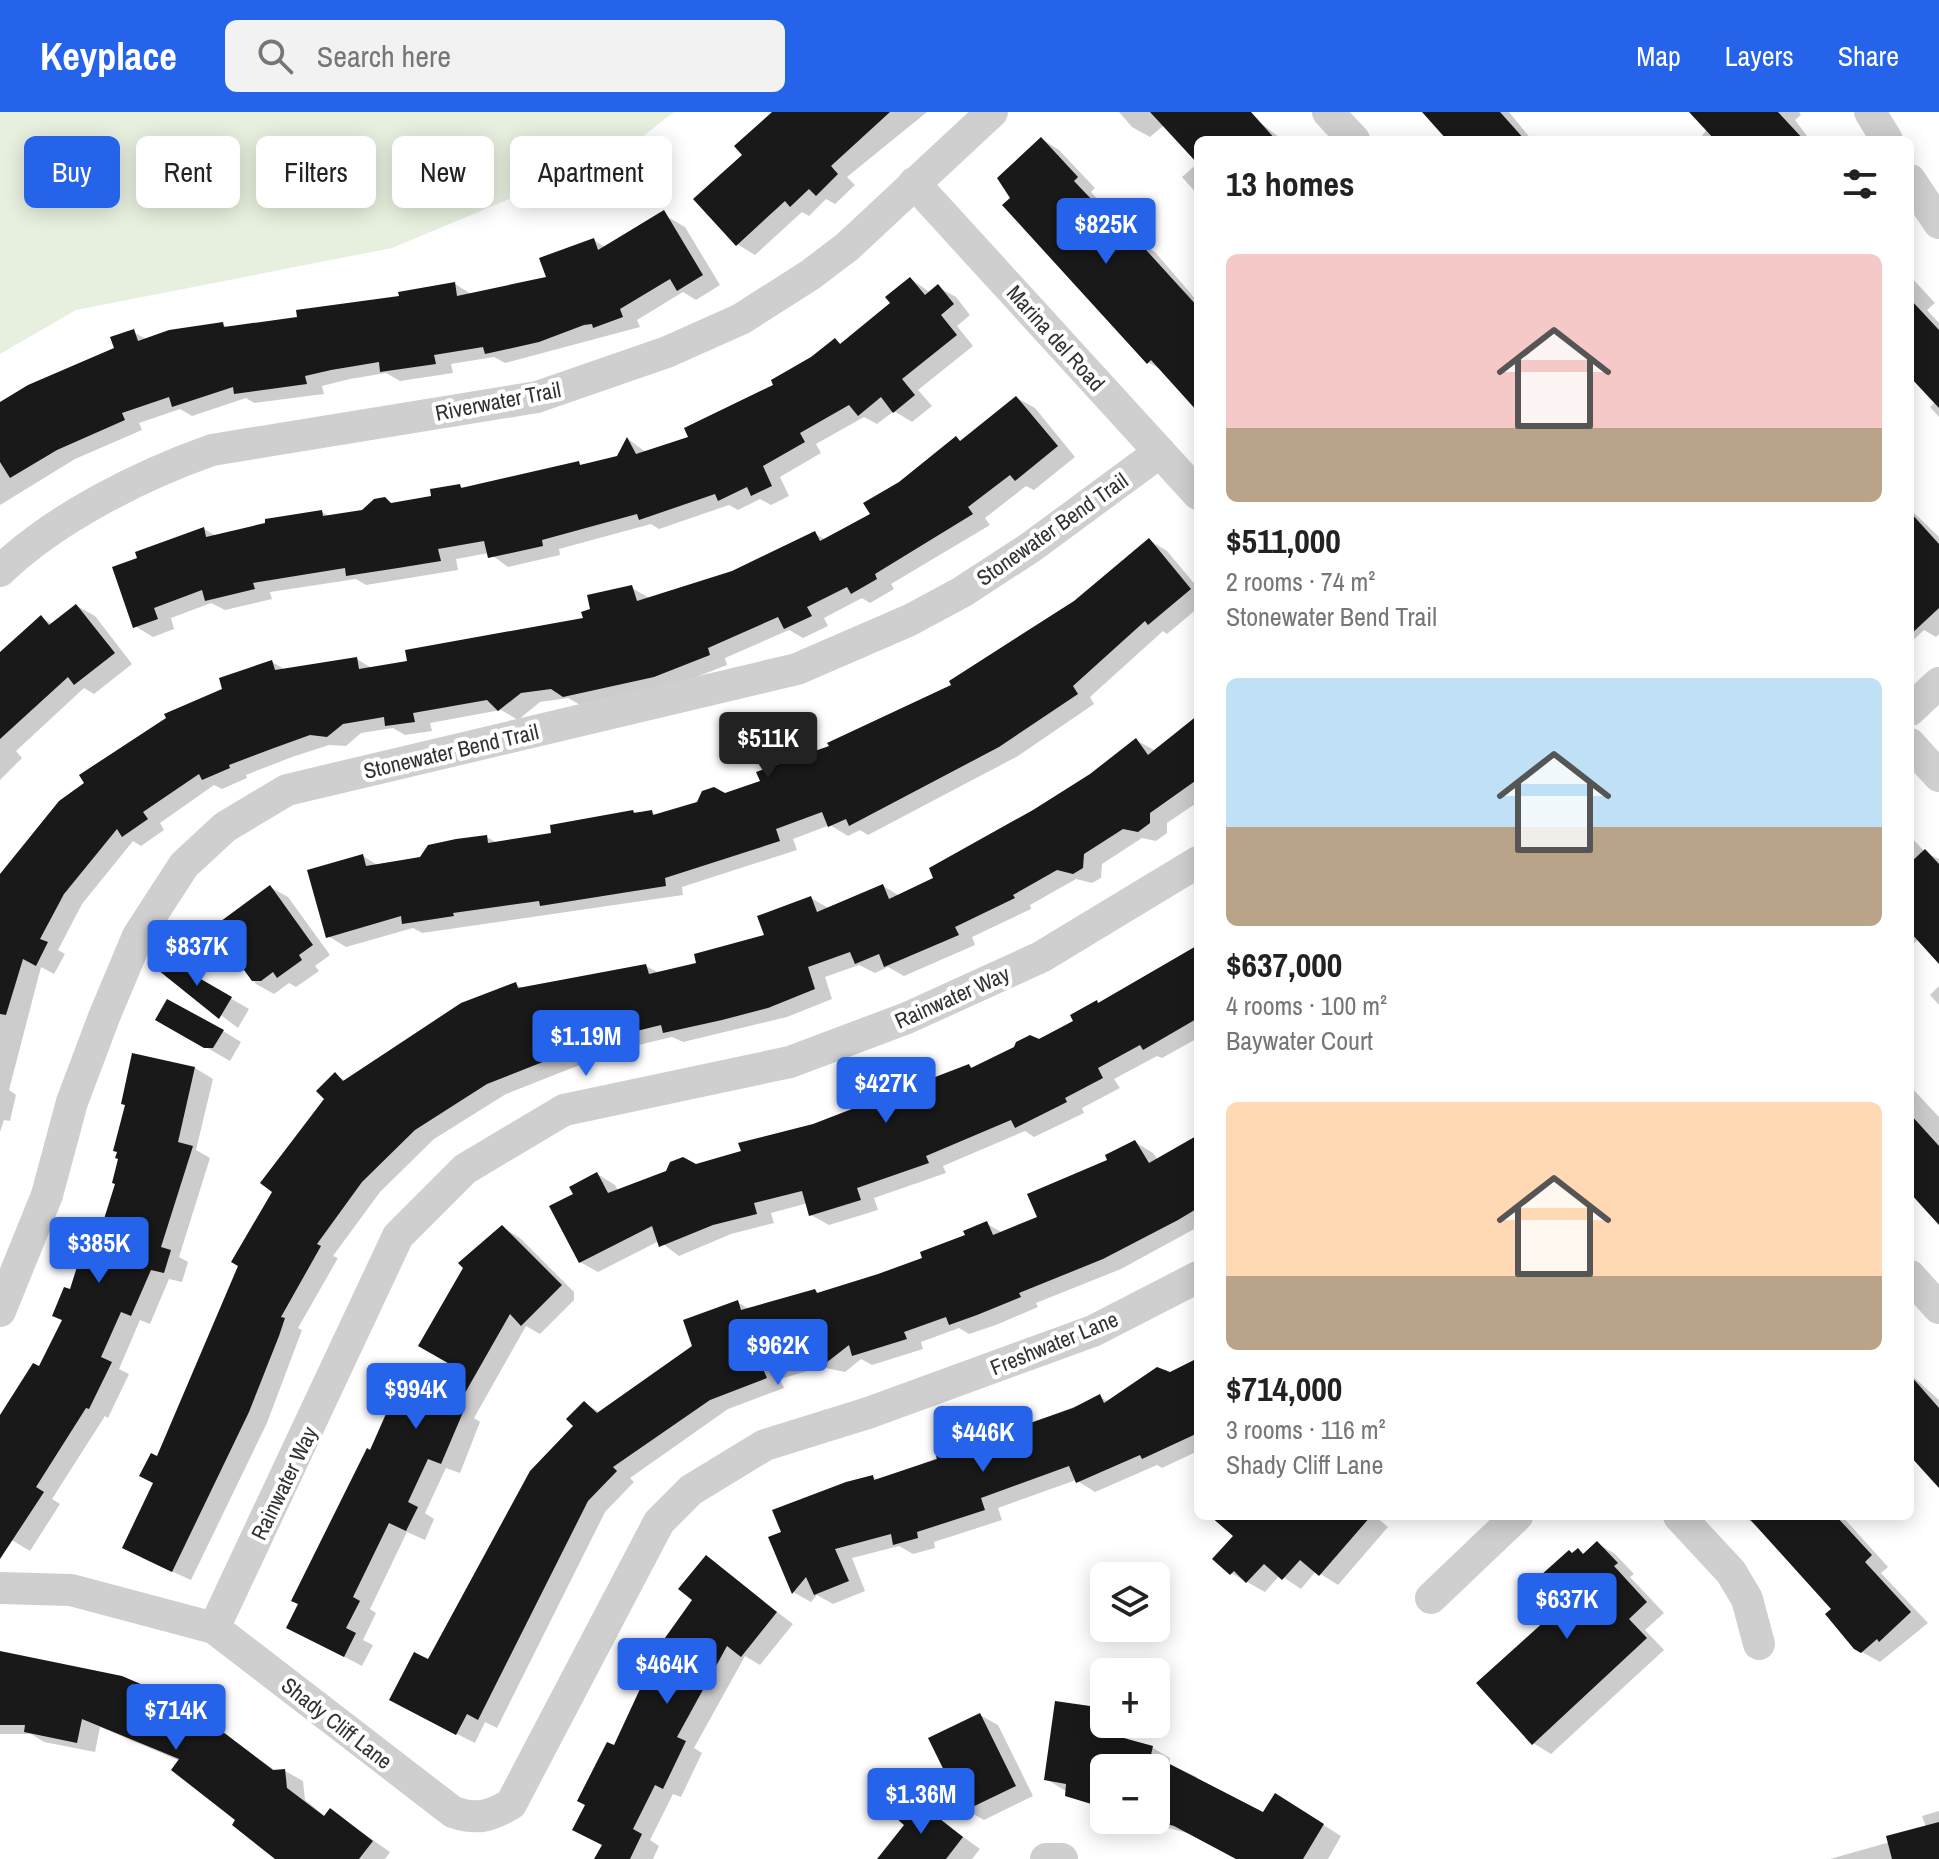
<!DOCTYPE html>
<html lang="en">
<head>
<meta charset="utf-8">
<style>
	:root { --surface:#fff; --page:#f2f2f2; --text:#222; --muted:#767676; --accent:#2563eb }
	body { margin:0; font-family:"Archivo Narrow",sans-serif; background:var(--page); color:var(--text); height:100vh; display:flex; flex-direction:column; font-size:30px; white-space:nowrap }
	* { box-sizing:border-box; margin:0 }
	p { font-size:26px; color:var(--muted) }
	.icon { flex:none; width:44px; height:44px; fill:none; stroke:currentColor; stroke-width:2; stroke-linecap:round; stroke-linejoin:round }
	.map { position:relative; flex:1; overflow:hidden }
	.side { position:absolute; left:1194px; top:24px; width:720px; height:1384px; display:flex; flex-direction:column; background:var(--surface); border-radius:12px; box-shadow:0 4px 20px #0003 }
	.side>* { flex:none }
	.banner { position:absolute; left:24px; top:24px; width:760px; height:72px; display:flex; gap:16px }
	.fabs { position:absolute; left:1090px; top:1450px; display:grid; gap:16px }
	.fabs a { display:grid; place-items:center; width:80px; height:80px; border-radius:12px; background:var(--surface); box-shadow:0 4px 20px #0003; font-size:40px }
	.price { position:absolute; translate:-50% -68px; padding:0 18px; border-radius:8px; background:var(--accent); color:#fff; font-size:26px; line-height:52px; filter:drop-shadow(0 2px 4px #0008) }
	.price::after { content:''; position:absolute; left:50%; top:48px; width:24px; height:18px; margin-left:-12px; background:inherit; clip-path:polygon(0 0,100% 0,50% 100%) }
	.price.selected { background:#222; color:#fff }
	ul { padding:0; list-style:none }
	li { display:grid; align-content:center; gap:16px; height:424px; padding:0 32px }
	li span { display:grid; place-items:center; height:248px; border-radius:12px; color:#555 }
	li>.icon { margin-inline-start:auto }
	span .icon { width:144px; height:144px; fill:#fffc; stroke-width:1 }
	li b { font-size:34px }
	h2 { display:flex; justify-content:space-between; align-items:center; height:96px; padding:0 32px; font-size:34px }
	.pill { padding:0 28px; border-radius:12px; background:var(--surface); box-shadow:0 4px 20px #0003; font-size:28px; line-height:72px }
	.pill.selected { background:var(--accent); color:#fff }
	header { display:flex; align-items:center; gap:48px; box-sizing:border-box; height:112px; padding:0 40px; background:var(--accent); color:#fff }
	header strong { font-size:38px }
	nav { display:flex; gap:44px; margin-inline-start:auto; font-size:28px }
	.search { width:560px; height:72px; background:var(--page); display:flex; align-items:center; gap:20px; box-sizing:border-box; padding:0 28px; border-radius:12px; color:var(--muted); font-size:30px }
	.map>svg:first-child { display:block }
	.green { fill:#e7f0df }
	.shadow { fill:#0003 }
	.building { fill:#191919 }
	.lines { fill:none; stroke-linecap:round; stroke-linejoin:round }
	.minor { stroke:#cfcfcf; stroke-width:32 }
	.labels { text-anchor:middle; stroke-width:8; stroke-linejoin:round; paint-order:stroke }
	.street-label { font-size:22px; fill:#323232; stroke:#fff }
</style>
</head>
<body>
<header>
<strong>Keyplace</strong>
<div class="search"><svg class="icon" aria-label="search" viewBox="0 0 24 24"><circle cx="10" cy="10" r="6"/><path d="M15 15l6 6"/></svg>Search here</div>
<nav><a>Map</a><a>Layers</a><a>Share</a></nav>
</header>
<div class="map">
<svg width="1939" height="1747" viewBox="0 0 1939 1747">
	<rect width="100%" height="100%" fill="#fff"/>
	<!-- green -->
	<polygon class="green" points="0,0 674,0 624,39 392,136 76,198 0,242"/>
	<!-- shadow -->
	<g class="shadow">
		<polygon points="774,0 927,0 847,65 855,73 835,92 826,87 809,104 802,100 755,143 737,132 745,43"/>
		<polygon points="1119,0 1246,0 1283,28 1198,28 1198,49 1164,13 1150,25 1132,15"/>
		<polygon points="1423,0 1509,0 1532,28 1449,28"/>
		<polygon points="1692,0 1799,0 1801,3 1795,8 1810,28 1699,28 1707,17"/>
		<polygon points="1042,27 1059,38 1095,76 1091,80 1108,99 1106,101 1135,132 1137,130 1155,140 1198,190 1198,299 1163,259 1148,250 1013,86"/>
		<polygon points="1198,51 1198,83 1182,65"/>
		<polygon points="666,104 685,115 720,173 696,188 683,180 637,208 640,215 505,251 494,245 451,252 453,261 400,269 386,261 350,267 322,274 324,282 254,291 246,286 192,304 180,297 139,311 142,318 75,347 0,393 0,293 117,237 133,220 148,228 222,212 229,216 299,207 455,172 473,183 548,166 594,128 606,136"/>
		<polygon points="1910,164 1935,191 1927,198 1939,211 1939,305 1930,295 1936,289 1910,262"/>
		<polygon points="911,167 931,181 938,175 956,185 970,203 957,214 973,234 918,278 932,294 912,310 894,299 877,312 864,305 816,332 821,341 780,365 789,384 771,393 760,387 738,398 729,393 659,417 651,412 559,437 560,443 508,455 489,441 456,447 458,458 366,473 356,467 270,480 272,487 225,498 211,491 171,506 174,517 153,525 135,514 204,417 216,424 322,400 331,405 363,400 384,387 394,393 433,386 460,374 465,377 618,345 628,327 647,341 691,326 776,274 835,228 842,233 893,192"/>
		<polygon points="1017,286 1035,296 1075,345 1034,378 1026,374 985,406 990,413 891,472 894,477 870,491 862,486 824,506 828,514 803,526 789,518 725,546 727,553 673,574 582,594 568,586 540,590 518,608 501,598 430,611 432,619 405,623 393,616 361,621 346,634 329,633 292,645 246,663 247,666 222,677 214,673 160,711 164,718 141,734 133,729 82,792 58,838 65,842 54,862 41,855 9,978 16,983 10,1009 4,1008 0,1020 0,762 225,578 272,550 286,558 357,547 373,557 585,508 632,476 651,487 733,460 815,422 826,428 872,403 900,372 956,327 962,330"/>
		<polygon points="1910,397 1939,425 1939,522 1936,525 1924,518 1910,531"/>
		<polygon points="1149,428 1167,439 1198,476 1198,496 1167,522 1163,519 1090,585 1094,592 1018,644 868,723 860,718 848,724 830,713 793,727 797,738 682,775 683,783 422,821 413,816 346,835 328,824 363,744 379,754 422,747 487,725 497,731 554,723 633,700 651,700 658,704 762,670 954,574 1076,491"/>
		<polygon points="77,494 95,504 132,552 94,582 84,576 16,639 22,646 0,668 0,543 41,506 53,512"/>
		<polygon points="1198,606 1198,690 1167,711 1167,721 1156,729 1142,726 1102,752 1101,766 1092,771 1076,767 1030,793 1031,797 972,825 975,833 904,864 888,855 875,861 859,853 825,865 832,887 787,905 683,930 672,925 609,940 610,946 577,954 506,982 434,1027 380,1080 333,1144 338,1146 298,1216 302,1218 296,1234 267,1311 191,1468 142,1446 158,1347 327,987 335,963 346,969 515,872 524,877 646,854 659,861 699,852 766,825 811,786 830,797 883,774 900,784 936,767 1091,664 1136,628 1154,638"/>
		<polygon points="1910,724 1925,740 1939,747 1939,849 1919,827 1910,835"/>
		<polygon points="270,775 288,785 330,843 315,854 319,859 296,875 289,871 274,882 256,872 216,815"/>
		<polygon points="1198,836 1198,926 1162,946 1157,944 1114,967 1120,976 1082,996 1084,1001 1034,1025 1025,1019 943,1054 946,1061 874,1086 878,1098 829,1113 811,1103 808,1091 771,1101 774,1111 731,1122 679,1144 659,1129 598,1160 580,1150 576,1083 597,1062 615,1073 618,1079 743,1041 969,954 974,956 1076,910"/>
		<polygon points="166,849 249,897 238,916 161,858"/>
		<polygon points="1939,874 1939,893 1930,883"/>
		<polygon points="157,907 223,919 241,930 230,949"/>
		<polygon points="195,956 213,967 196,1038 210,1046 179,1145 188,1150 182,1170 169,1167 150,1212 140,1208 119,1257 129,1262 108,1306 105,1304 52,1387 60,1392 30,1439 0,1421 0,1306 40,1257 64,1209 72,1180"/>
		<polygon points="1910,974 1939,1005 1939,1110 1910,1078"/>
		<polygon points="1198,1026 1198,1115 1121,1157 1036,1191 1038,1195 996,1213 969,1222 959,1216 921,1230 923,1237 872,1253 861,1247 845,1260 821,1255 780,1267 784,1276 728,1297 630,1366 634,1370 605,1400 497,1616 485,1610 475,1631 409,1598 429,1550 575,1314 584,1291 601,1301 695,1234 737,1190 751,1198 815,1179 820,1182 924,1147 987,1112 1003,1121 1040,1106 1135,1030 1153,1041 1158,1048"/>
		<polygon points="502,1115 520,1126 574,1180 574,1188 540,1222 526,1214 474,1306 480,1310 460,1361 446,1356 425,1401 434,1407 425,1428 407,1420 370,1497 376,1501 363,1528 373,1533 362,1554 306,1525 371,1340 458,1255"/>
		<polygon points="1198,1249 1198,1339 1162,1356 1157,1353 1095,1380 1076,1368 998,1396 1002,1408 934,1430 935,1436 913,1442 899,1434 852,1446 865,1479 833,1492 817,1483 811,1490 793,1480 873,1365 878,1368 1100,1285 1109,1290"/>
		<polygon points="1910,1262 1939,1288 1939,1373 1917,1348 1910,1350"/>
		<polygon points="1230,1404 1375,1404 1388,1415 1338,1473 1316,1459 1301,1477 1280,1463 1265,1480 1231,1461 1236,1424"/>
		<polygon points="1743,1404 1842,1404 1888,1455 1881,1461 1928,1511 1880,1550 1862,1540 1834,1498 1763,1419"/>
		<polygon points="1597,1431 1615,1442 1634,1462 1630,1465 1664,1501 1645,1518 1664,1538 1551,1642 1533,1631 1573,1443 1578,1439 1585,1443"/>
		<polygon points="706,1446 793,1512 760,1553 745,1544 694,1636 702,1641 681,1685 673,1682 650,1728 659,1734 653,1747 596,1747 604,1733 614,1636 695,1488"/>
		<polygon points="0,1542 184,1593 277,1660 285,1659 303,1669 305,1688 326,1705 331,1699 390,1740 385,1747 280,1747 180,1649 100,1615 95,1640 44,1630 31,1622 0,1622"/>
		<polygon points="1104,1599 1104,1612 1130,1612 1127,1629 1153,1636 1170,1646 1169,1652 1197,1665 1197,1668 1264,1702 1293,1694 1341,1724 1328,1747 1240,1747 1194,1723 1154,1712 1146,1708 1156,1708 1156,1656 1104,1656 1104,1684 1064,1678 1046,1667"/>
		<polygon points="980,1603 998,1613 1033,1684 984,1708 966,1698"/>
		<polygon points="912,1688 980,1737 972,1747 880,1747 906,1712"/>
		<polygon points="1939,1699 1939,1747 1830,1747 1890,1730 1926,1715 1922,1704"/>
	</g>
	<!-- building -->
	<g class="building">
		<polygon points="772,0 890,0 831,54 838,62 816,84 809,77 790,95 785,89 736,134 693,87 742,43 734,34"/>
		<polygon points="1150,0 1251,0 1276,28 1198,28 1198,52"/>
		<polygon points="1422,0 1500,0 1525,28 1447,28"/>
		<polygon points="1689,0 1778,0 1804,28 1715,28"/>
		<polygon points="1041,25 1078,65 1074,69 1092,88 1090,90 1130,134 1137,128 1198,195 1198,300 1151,248 1147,252 1002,93 1010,86 997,66"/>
		<polygon points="664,98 703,163 677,179 670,167 620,197 623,205 593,216 592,212 584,213 539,230 485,242 483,235 434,243 436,252 380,260 379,250 331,258 305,264 307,272 234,282 233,275 172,295 169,285 122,301 125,308 57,338 10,366 0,350 0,290 28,273 114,236 110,225 134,217 138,229 169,218 223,210 224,215 297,205 296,198 399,184 398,180 455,170 457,184 546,165 539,146 594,126 598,138"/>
		<polygon points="910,165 925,183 938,172 954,192 941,203 957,223 902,267 915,283 893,301 881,285 858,304 849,293 800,321 805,330 763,354 772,374 751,384 747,375 718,389 715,382 639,408 637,402 542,428 543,434 488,446 484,429 438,437 441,449 398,456 346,464 345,456 253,471 255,477 205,489 202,478 154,496 158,507 133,516 112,455 137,446 135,440 204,415 206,425 265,411 265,407 322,398 323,404 362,398 374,387 385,385 391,391 431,384 430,377 460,372 461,376 579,349 580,353 617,344 627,325 636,342 688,325 684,316 773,273 771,268 811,245 835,226 840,232 890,191 885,185"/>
		<polygon points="1910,187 1939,218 1939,296 1910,265"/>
		<polygon points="1016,284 1058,334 1015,369 1010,363 968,395 973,402 875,462 877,467 851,482 847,475 807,495 812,504 784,517 778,505 708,536 710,543 654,565 563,585 551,577 521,581 498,599 487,588 413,601 415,610 385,614 384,605 343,612 327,625 310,623 274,636 229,653 230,656 202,668 199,662 143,700 148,707 122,725 117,717 64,782 40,827 48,830 36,854 23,847 6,903 0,902 0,762 59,689 84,671 79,663 166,606 164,602 222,577 219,566 272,548 275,558 357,545 359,557 407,549 405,538 583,506 581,500 590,497 587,483 632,473 637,489 732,459 815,419 820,429 870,402 863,391 899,370 956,324 960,329"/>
		<polygon points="1910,400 1939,432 1939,496 1910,523"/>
		<polygon points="1149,426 1191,477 1148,513 1145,509 1073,574 1078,582 999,635 849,714 846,707 828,715 822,700 776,717 780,729 665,766 666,774 540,794 539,789 453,801 454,804 402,812 401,804 326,826 307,758 363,742 366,754 420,745 428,733 456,727 487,723 488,731 551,721 550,713 633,698 634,701 652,698 653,703 697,690 702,679 714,675 725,681 760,669 756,660 829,634 827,631 951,573 949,569 1074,489"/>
		<polygon points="76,492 115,541 74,573 68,565 0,627 0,540 41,503 49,513"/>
		<polygon points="1198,603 1198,667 1150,701 1150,711 1138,720 1123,717 1084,742 1083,756 1073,762 1057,758 1013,783 1015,786 955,815 959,823 884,855 879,842 855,852 850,840 808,855 815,877 768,896 722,908 663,921 661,913 592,930 593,936 558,944 487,972 415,1018 362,1070 317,1132 321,1134 281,1205 285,1206 279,1224 249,1300 172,1460 122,1436 153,1371 139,1364 151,1341 157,1344 238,1154 231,1150 272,1080 260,1071 324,987 316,979 335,960 343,969 461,891 516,870 518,876 646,852 649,862 696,851 694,842 764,823 757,804 811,784 817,800 883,772 889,787 933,766 929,756 1033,698 1090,662 1136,626 1148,643"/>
		<polygon points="1925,737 1939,752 1939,852 1910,820 1910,751"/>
		<polygon points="270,773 313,833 299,843 302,848 277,866 273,860 261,869 252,869 213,815"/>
		<polygon points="1198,833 1198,906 1143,938 1140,933 1098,956 1103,966 1065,986 1067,990 1015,1016 1011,1008 926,1044 929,1051 857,1076 861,1088 809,1104 802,1079 754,1091 757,1102 713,1113 659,1135 652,1114 579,1151 549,1094 573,1082 569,1075 597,1060 608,1081 666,1059 670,1050 683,1045 696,1052 741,1039 738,1031 813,1012 969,952 971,956 1014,935 1016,930 1030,923 1039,927 1073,909 1070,903 1097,888 1098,891"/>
		<polygon points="166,847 232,885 219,907 158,858"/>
		<polygon points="167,887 224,918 213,936 204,936 155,908"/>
		<polygon points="132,941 195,955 178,1030 193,1034 161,1135 171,1138 164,1161 151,1158 131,1204 121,1200 101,1245 112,1250 89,1297 86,1296 36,1375 44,1380 0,1447 0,1303 33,1251 39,1254 62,1208 52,1204 64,1175 70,1177 88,1120 99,1123 115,1072 112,1071 118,1047 115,1046 117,1040 113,1039 125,993 121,992"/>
		<polygon points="1910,1002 1939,1034 1939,1113 1910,1081"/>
		<polygon points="1198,1023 1198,1096 1178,1108 1103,1147 1019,1181 1021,1185 977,1203 949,1213 946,1205 904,1220 907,1227 852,1244 849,1233 826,1251 802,1246 763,1257 767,1266 710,1288 613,1355 617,1359 588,1389 478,1608 467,1602 456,1623 389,1588 414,1540 428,1547 530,1359 573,1314 566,1307 584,1289 597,1301 692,1234 683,1208 738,1188 741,1198 815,1177 817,1181 878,1162 922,1146 920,1140 965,1123 963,1119 987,1109 993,1123 1037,1105 1027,1082 1107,1048 1105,1043 1135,1028 1149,1051"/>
		<polygon points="502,1113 562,1173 521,1214 510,1202 457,1295 464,1298 441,1352 428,1347 408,1390 418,1395 406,1419 389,1411 353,1485 360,1489 346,1516 356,1521 344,1545 286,1516 298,1492 291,1489 367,1336 370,1338 389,1295 386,1290 392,1275 453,1254 418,1234 463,1156 458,1151"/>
		<polygon points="1198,1246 1198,1321 1142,1347 1140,1343 1076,1371 1069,1354 981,1386 985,1398 917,1420 918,1426 893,1433 891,1422 835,1437 849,1469 814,1483 806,1465 792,1482 768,1425 781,1420 772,1398 846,1370 873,1363 874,1368 937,1347 936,1344 1073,1296 1100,1282 1104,1291 1157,1255 1170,1260"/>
		<polygon points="1910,1263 1939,1296 1939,1376 1910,1344"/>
		<polygon points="1210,1404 1371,1404 1319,1464 1300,1448 1282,1468 1264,1452 1246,1471 1234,1459 1230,1463 1212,1447 1233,1424"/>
		<polygon points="1747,1404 1836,1404 1872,1443 1865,1450 1911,1500 1879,1530 1877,1527 1861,1541 1854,1537 1825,1502 1831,1497"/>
		<polygon points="1597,1429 1618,1451 1614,1454 1647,1490 1629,1507 1647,1526 1532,1633 1476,1571 1546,1508 1521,1481 1569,1438 1572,1441 1578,1436 1583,1442"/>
		<polygon points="706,1443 777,1500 741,1545 727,1534 677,1625 686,1629 663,1677 655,1673 633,1717 642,1722 630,1747 594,1747 602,1733 572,1718 585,1693 577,1689 607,1630 614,1633 640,1577 636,1574 655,1540 692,1488 678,1477"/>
		<polygon points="0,1539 122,1564 185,1591 273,1658 285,1657 287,1676 324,1704 330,1696 373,1729 359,1747 275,1747 232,1713 235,1708 171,1658 179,1647 82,1607 77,1631 24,1620 25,1613 0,1613"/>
		<polygon points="1055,1589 1104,1596 1104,1612 1111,1612 1109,1622 1153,1634 1148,1656 1104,1656 1098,1694 1065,1684 1066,1672 1044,1668"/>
		<polygon points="980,1601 1016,1674 964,1699 928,1626"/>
		<polygon points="1156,1645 1263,1700 1275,1681 1324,1712 1303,1747 1236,1747 1174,1714 1156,1709"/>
		<polygon points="912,1685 963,1725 946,1747 877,1747 904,1713 896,1706"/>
		<polygon points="1939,1710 1939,1747 1892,1747 1886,1724"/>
	</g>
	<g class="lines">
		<!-- minor -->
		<g class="minor">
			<polyline points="1328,0 1354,28"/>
			<polyline points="1870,0 1887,28"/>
			<polyline points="1910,68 1939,111"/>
			<polyline points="914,71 1198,382"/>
			<path d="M0 459C55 406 141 363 212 338L537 285 667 240 741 207 810 163 847 135 992 0"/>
			<polyline points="1910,598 1939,571"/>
			<polyline points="1910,632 1939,664"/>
			<polyline points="1910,1164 1939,1196"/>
			<polyline points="0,1199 47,1083 72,990 104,905 138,824 184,753 225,715 287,678 797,557 910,508 962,480 1031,435 1160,340"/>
			<polyline points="1679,1404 1731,1460 1747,1487 1759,1532"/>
			<path d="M0 1476 71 1478 214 1516 453 1700C477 1708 489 1705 511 1692L659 1410 691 1378 765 1333 868 1301 1093 1219 1198 1165"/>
			<polyline points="1431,1486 1517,1404"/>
			<polyline points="214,1516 398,1124 465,1057 564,998 790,950 907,906 1041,845 1198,750"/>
			<polyline points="1046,1747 1062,1747"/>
		</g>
	</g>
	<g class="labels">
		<!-- street labels -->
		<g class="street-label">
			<text transform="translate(1056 226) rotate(48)" y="8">Marina del Road</text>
			<text transform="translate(498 289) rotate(-11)" y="8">Riverwater Trail</text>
			<text transform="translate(1052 417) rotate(-35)" y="8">Stonewater Bend Trail</text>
			<text transform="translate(451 639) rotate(-13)" y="8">Stonewater Bend Trail</text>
			<text transform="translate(952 885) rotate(-24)" y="8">Rainwater Way</text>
			<text transform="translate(1054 1231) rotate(-22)" y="8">Freshwater Lane</text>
			<text transform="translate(284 1371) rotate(-64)" y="8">Rainwater Way</text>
			<text transform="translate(337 1611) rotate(38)" y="8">Shady Cliff Lane</text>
		</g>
	</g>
</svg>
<div class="fabs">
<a><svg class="icon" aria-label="layers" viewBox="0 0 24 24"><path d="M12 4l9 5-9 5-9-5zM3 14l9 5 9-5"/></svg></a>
<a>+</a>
<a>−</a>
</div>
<b class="price" style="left:1106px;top:154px">$825K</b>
<b class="price selected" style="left:768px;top:668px">$511K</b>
<b class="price" style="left:197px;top:876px">$837K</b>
<b class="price" style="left:586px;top:966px">$1.19M</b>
<b class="price" style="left:886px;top:1013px">$427K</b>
<b class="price" style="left:99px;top:1173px">$385K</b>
<b class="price" style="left:778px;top:1275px">$962K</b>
<b class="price" style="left:416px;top:1319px">$994K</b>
<b class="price" style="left:983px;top:1362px">$446K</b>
<b class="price" style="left:1567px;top:1529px">$637K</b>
<b class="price" style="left:667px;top:1594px">$464K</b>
<b class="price" style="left:176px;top:1640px">$714K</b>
<b class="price" style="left:921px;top:1724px">$1.36M</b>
<div class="banner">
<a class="pill selected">Buy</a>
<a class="pill">Rent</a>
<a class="pill">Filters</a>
<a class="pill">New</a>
<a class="pill">Apartment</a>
</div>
<section class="side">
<h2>13 homes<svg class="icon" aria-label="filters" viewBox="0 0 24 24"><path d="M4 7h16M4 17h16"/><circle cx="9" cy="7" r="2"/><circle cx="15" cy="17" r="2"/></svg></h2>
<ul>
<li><span style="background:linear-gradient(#f6c9c9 70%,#b9a48a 0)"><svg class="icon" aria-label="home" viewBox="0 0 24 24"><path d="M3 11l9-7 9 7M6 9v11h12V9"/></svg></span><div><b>$511,000</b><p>2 rooms · 74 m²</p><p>Stonewater Bend Trail</p></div></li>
<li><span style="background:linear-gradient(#bfe0f5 60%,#b9a48a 0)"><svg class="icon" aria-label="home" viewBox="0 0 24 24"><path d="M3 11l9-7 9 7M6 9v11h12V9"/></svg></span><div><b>$637,000</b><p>4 rooms · 100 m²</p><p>Baywater Court</p></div></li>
<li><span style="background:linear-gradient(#ffd9b3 70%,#b9a48a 0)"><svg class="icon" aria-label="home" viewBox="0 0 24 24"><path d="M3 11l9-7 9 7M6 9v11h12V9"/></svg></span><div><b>$714,000</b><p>3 rooms · 116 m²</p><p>Shady Cliff Lane</p></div></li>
</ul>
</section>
</div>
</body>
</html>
